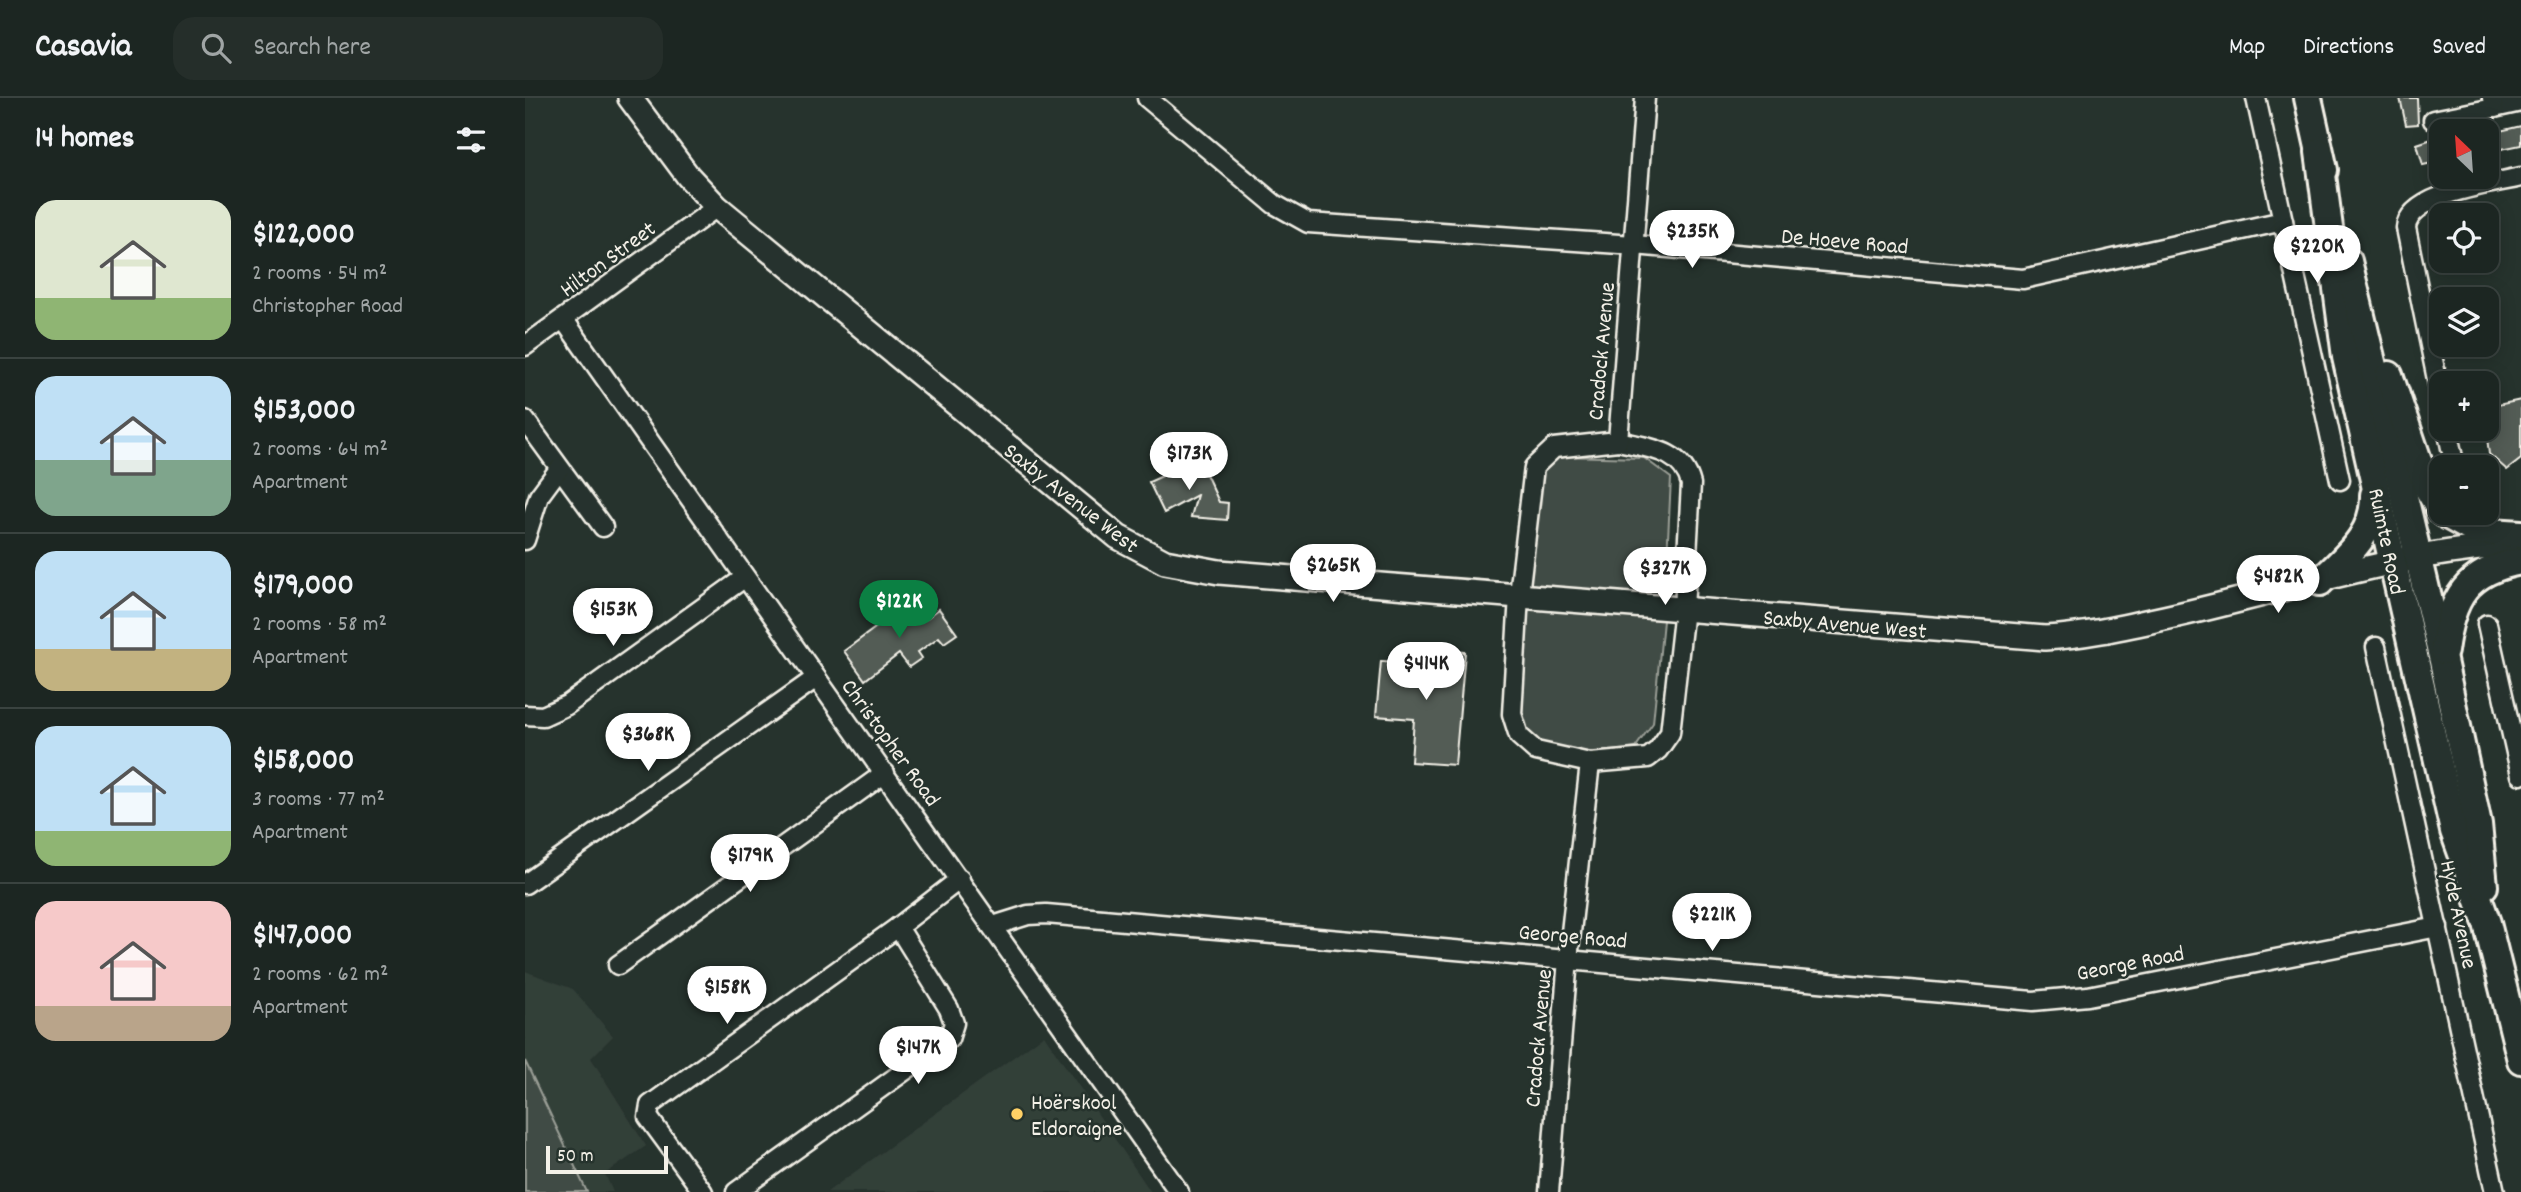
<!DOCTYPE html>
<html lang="en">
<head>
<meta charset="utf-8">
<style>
	:root { --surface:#1c2622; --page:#252e2a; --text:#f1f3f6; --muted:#a0a5a5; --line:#3a4340; --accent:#0b8043 }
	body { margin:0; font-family:Dekko,sans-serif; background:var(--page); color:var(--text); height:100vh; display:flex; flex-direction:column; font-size:26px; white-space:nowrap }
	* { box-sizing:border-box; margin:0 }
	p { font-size:23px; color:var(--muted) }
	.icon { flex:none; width:38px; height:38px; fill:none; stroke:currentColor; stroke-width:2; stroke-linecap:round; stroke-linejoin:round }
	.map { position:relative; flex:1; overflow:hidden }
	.drawer { display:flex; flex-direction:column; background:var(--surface); width:525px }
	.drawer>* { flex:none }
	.needle { width:46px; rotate:335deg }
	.tools { position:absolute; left:1904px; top:21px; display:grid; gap:14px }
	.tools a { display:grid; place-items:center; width:70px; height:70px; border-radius:14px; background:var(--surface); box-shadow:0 4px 18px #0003,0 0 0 2px var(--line); font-size:35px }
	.scale { position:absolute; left:21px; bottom:18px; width:122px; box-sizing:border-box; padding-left:7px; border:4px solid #f4f1e8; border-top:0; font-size:19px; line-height:24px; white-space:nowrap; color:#f4f1e8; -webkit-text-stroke:5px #26332d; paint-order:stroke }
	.price { position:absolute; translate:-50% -60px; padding:0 16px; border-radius:24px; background:#fff; color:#222; font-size:23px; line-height:46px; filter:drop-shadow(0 2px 4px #0008) }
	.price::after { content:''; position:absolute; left:50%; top:42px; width:21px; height:16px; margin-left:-10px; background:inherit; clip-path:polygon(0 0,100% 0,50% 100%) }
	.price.current { background:var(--accent); color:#fff }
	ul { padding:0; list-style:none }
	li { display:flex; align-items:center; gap:21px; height:175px; padding:0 35px }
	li+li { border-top:2px solid var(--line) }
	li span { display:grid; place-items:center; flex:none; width:196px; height:140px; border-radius:21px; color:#555 }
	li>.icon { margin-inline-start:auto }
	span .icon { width:84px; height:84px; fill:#fffc; stroke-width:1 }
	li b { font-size:30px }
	h2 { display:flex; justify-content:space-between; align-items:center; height:84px; padding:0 35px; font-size:30px }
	header { display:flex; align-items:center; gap:42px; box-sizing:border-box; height:98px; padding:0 35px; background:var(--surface); border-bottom:2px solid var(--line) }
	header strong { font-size:33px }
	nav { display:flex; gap:38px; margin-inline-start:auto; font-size:24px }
	.search { width:490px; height:63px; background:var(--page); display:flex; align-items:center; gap:18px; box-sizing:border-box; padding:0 24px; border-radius:21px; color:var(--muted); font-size:26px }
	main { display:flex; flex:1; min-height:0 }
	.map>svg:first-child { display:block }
	.built { fill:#333f39 }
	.green { fill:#414b45; stroke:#9a9e96; stroke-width:2 }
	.building { fill:#525c55; stroke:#f4f1e8; stroke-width:2 }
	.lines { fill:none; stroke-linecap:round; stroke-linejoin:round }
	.minor-casing { stroke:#f4f1e8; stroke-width:23 }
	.tertiary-casing { stroke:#f4f1e8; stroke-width:28 }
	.secondary-casing { stroke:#f4f1e8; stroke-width:32 }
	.minor { stroke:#26332d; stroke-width:18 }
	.tertiary { stroke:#26332d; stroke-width:23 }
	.secondary { stroke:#26332d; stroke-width:26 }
	.poi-dot { fill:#ffd166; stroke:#26332d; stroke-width:2.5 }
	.labels { text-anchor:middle; stroke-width:5; stroke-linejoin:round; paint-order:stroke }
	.street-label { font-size:23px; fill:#f4f1e8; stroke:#26332d }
	.poi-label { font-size:23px; fill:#f4f1e8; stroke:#26332d; text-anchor:start }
</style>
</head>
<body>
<header>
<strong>Casavia</strong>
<div class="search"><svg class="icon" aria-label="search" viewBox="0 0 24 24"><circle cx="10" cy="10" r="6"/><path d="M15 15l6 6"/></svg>Search here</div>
<nav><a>Map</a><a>Directions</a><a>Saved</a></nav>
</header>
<main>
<section class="drawer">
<h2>14 homes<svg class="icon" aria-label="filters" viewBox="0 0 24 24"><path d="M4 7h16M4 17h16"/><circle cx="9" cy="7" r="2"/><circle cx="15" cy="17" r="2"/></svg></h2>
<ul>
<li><span style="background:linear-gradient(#dfe7d0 70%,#8fb573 0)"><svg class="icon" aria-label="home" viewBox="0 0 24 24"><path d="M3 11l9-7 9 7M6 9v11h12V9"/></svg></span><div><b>$122,000</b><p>2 rooms · 54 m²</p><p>Christopher Road</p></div></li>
<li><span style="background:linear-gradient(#bfe0f5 60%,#7fa58c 0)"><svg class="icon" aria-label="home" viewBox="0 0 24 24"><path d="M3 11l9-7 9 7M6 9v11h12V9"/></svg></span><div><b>$153,000</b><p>2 rooms · 64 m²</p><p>Apartment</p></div></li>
<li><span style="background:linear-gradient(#bfe0f5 70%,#c2b280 0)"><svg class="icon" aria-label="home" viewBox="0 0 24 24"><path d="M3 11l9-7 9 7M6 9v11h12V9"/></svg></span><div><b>$179,000</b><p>2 rooms · 58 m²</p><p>Apartment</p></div></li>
<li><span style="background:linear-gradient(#bfe0f5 75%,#8fb573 0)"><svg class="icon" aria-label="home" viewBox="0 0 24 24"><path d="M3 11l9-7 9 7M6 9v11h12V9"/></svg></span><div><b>$158,000</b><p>3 rooms · 77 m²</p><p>Apartment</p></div></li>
<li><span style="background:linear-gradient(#f6c9c9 75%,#b9a48a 0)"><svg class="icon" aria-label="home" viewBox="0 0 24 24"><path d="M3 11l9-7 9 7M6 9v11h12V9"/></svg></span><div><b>$147,000</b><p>2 rooms · 62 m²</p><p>Apartment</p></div></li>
</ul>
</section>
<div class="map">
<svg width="1996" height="1094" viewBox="0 0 1996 1094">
	<rect width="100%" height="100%" fill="#26332d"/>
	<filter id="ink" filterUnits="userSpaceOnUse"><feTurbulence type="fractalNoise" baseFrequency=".0143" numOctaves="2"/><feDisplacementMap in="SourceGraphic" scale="14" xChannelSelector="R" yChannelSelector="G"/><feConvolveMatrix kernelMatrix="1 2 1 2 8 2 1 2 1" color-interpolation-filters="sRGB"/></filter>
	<g filter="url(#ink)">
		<!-- built -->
		<g class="built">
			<polygon points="0,873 48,891 88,938 66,960 121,1048 80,1076 88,1094 0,1094"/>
			<polygon points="519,937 626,1094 302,1094"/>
		</g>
		<!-- green -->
		<g class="green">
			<path d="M1034 358 1119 360 1146 380 1140 502 1128 625 1110 650C1076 654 1022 664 999 633 994 627 992 619 989 613L1011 379Z"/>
			<polygon points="0,963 62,1094 0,1094"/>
		</g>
		<!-- building -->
		<g class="building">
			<polygon points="1875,0 1892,0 1893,26 1881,27"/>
			<polygon points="1996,28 1996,47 1962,54 1962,36"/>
			<polygon points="1916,38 1916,63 1898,67 1892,46"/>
			<polygon points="1962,293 1973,307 1996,302 1996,361 1982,372 1964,356 1961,331"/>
			<polygon points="674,361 694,404 703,405 702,422 666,419 672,397 639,415 624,384"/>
			<polygon points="390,507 400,521 414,511 432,536 419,545 414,539 393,554 397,560 384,569 374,556 340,582 319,553 376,511 379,515"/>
			<polygon points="893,551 940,554 930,667 886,664 889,621 851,618 856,563 892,565"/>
		</g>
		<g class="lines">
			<!-- minor casing -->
			<g class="minor-casing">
				<g id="minor">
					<polyline points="622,0 749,106 783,125 1109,147 1498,181 1758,123"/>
					<polyline points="1731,0 1815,382"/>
					<polyline points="1967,0 1969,10 1996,4"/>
					<polyline points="1908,22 1969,10"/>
					<polyline points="39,222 654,1094"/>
					<polyline points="0,248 192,109"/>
					<path d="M1916 301 1881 130C1884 95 1968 86 1996 79"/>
					<polyline points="0,322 78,429"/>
					<polyline points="1922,331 1930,369"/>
					<polyline points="0,442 14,398 34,371"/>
					<polyline points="1962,526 1996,677"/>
					<polyline points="1851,549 1970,1094"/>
					<polyline points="0,617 18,618 42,607 219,480"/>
					<path d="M1065 665 1123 660 1133 652 1145 635 1159 511 1166 386C1157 351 1123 350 1093 343"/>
					<polyline points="0,786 291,580"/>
					<polyline points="468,828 503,817 521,816 1508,903 1563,898 1913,829"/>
					<polyline points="93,867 360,675"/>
					<polyline points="178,1094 123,1019 125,1007 373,829 435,781"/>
					<polyline points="211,1094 424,941 429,925 424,911 373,829"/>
					<polyline points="1024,1094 1043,861 1065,665 1011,653 994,638 987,616 994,497 1009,369 1029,350 1093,343 1120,0"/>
				</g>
			</g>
			<!-- tertiary casing -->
			<g class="tertiary-casing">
				<path id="tertiary" d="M105 0 163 78 192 109 593 439 640 464 694 474 1520 540C1557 538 1594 530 1630 522 1750 497 1874 452 1996 447"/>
			</g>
			<!-- secondary casing -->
			<g class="secondary-casing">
				<g id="secondary">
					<polyline points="1783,0 1799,72"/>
					<polyline points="1794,54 1821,259 1836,325 1929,733 1962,825 1996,962"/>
					<polyline points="1823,163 1918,563 1953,726 1959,788"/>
					<polyline points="1864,277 1902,389 1916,413"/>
					<polyline points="1918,415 1951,433 1996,436"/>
					<path d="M1795 484C1821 458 1850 437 1849 397"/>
					<path d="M1919 553C1926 500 1941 473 1996 463"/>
				</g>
			</g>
			<!-- minor -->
			<use href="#minor" class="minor"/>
			<!-- tertiary -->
			<use href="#tertiary" class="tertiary"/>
			<!-- secondary -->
			<use href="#secondary" class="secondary"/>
		</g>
	</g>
	<!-- markers -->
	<circle class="poi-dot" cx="492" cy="1016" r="7"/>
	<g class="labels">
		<!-- street labels -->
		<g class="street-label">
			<text transform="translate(1320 142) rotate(5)" y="8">De Hoeve Road</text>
			<text transform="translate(82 160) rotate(-36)" y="8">Hilton Street</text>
			<text transform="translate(1075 253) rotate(-85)" y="8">Cradock Avenue</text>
			<text transform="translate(547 399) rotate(38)" y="8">Saxby Avenue West</text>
			<text transform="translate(1863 443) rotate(78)" y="8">Ruimte Road</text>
			<text transform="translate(1320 525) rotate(5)" y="8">Saxby Avenue West</text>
			<text transform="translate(367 644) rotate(54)" y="8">Christopher Road</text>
			<text transform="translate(1935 816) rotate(78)" y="8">Hyde Avenue</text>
			<text transform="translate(1048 837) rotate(5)" y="8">George Road</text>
			<text transform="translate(1605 864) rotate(-11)" y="8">George Road</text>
			<text transform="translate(1012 940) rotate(-85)" y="8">Cradock Avenue</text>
		</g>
		<!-- poi labels -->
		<g class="poi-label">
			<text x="506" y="1011">Hoërskool<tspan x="506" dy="26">Eldoraigne</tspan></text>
		</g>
	</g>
</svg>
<div class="tools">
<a><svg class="needle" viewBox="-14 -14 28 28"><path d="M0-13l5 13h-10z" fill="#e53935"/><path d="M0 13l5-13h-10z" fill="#a0a5a5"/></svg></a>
<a><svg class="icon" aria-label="locate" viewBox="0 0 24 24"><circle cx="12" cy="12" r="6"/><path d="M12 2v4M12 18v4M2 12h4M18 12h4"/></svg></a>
<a><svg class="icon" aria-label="layers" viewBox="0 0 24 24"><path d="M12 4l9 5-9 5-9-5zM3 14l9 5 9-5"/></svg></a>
<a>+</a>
<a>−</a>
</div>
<div class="scale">50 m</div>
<b class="price" style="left:1167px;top:172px">$235K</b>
<b class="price" style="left:1792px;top:187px">$220K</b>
<b class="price" style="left:664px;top:394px">$173K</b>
<b class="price" style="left:808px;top:506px">$265K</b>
<b class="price" style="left:1140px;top:509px">$327K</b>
<b class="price" style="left:1753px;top:517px">$482K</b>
<b class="price current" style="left:374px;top:542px">$122K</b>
<b class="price" style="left:88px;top:550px">$153K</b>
<b class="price" style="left:901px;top:604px">$414K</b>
<b class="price" style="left:123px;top:675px">$368K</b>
<b class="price" style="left:225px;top:796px">$179K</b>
<b class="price" style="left:1187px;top:855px">$221K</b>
<b class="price" style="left:202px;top:928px">$158K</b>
<b class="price" style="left:393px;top:988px">$147K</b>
</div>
</main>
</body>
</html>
